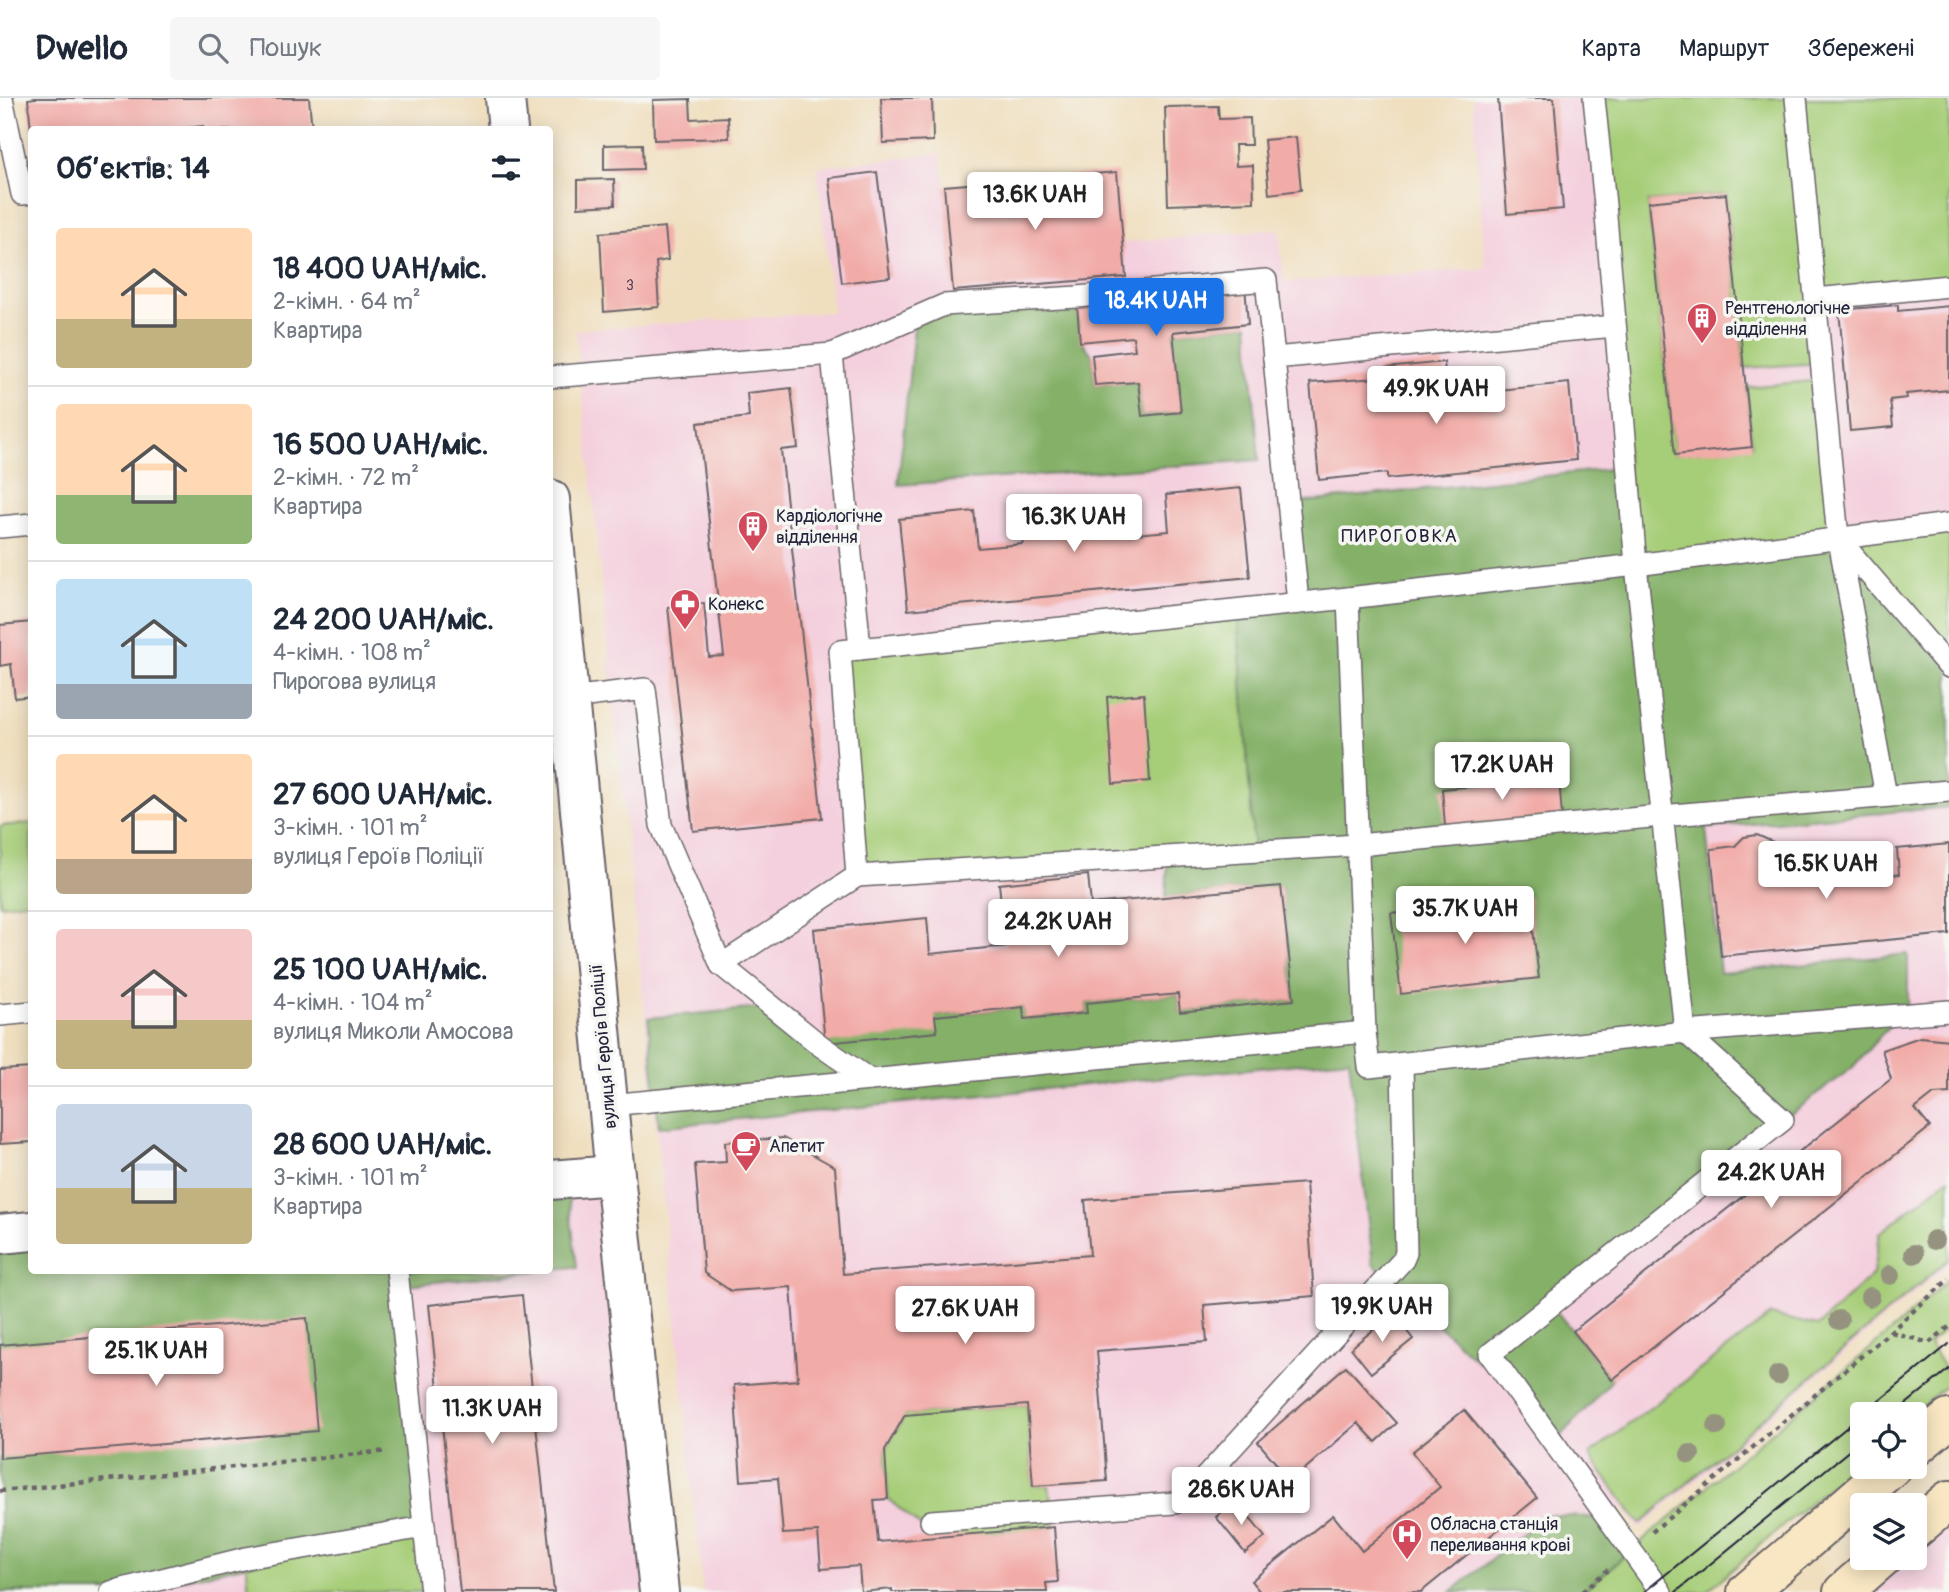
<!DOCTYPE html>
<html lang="uk">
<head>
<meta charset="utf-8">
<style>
	:root { --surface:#fff; --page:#f6f6f7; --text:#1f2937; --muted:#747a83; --line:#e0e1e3; --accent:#1a73e8 }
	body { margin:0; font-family:Pangolin,sans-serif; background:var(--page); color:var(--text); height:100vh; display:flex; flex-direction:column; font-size:26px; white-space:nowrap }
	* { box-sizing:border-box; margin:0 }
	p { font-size:23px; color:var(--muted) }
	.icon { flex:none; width:38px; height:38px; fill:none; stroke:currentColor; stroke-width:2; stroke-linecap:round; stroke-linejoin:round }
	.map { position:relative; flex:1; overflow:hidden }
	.sheet { position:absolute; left:28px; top:28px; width:525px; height:1148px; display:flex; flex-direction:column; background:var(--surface); border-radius:7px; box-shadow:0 4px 18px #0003 }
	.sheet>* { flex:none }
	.controls { position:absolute; left:1850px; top:1304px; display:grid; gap:14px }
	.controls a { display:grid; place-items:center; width:77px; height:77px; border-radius:7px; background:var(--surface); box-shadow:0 4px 18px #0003; font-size:35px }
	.price { position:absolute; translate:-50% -60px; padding:0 16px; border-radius:7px; background:#fff; color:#222; font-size:23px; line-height:46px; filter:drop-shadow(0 2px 4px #0008) }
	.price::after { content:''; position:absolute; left:50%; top:42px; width:21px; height:16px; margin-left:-10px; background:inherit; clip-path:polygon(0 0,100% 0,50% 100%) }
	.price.current { background:var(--accent); color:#fff }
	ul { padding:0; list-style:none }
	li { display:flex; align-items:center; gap:21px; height:175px; padding:0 28px }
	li+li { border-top:2px solid var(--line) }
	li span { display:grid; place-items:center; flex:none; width:196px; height:140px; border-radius:7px; color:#555 }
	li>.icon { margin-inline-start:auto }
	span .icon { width:84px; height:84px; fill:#fffc; stroke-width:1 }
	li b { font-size:30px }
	h2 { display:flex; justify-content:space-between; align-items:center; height:84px; padding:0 28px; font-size:30px }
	header { display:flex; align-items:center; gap:42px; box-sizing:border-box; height:98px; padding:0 35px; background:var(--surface); border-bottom:2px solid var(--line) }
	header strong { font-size:33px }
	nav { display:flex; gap:38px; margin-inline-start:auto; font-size:24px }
	.search { width:490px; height:63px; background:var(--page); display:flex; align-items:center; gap:18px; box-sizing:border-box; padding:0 24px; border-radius:7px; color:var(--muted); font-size:26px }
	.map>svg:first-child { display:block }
	.built { fill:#f4cfdd }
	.green { fill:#a6cd77; stroke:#647859; stroke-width:2 }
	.forest { fill:#84b068; stroke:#536952; stroke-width:2 }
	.building { fill:#f2aca8 }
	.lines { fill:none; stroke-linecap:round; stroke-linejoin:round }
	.lane-casing { stroke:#6a6469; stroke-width:24 }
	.street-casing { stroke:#6a6469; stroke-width:42 }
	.secondary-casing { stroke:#6a6469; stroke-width:42 }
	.path { stroke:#6a6469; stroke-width:4.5; stroke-dasharray:5 5; stroke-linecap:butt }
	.lane { stroke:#fff; stroke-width:21 }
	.street { stroke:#fff; stroke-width:38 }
	.secondary { stroke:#f9e7c3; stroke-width:38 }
	.tram { stroke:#22223b; stroke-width:2 }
	.tree { fill:#959380 }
	.labels { text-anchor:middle; stroke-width:7; stroke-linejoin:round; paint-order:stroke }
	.number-label { font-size:14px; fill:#564456 }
	.poi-label { font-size:18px; fill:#22223b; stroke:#f6f6f2; text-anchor:start }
	.street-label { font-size:18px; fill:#22223b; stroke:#f6f6f2 }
	.neighbourhood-label { font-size:19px; letter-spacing:2px; fill:#22223b; stroke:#f6f6f2 }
</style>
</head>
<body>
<header>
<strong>Dwello</strong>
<div class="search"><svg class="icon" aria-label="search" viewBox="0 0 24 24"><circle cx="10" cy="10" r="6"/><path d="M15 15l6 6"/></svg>Пошук</div>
<nav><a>Карта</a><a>Маршрут</a><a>Збережені</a></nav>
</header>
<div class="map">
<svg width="1949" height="1494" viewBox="0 0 1949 1494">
	<rect width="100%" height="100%" fill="#f6f6f2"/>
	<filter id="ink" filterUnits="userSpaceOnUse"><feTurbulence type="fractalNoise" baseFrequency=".0143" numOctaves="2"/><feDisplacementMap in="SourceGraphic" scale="14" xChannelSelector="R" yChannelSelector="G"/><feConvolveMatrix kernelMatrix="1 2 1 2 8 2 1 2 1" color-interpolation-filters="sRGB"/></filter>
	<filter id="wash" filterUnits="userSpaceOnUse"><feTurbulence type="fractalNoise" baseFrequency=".00686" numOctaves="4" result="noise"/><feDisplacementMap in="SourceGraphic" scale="28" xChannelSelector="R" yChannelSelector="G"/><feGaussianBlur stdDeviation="1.57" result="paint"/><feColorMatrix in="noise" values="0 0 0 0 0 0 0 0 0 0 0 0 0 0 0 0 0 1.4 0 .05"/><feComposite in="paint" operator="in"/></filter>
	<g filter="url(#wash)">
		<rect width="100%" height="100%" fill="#f0dfbf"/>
		<!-- built -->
		<g class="built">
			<polygon points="1473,0 1949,0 1949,1165 1640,1431 1622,1409 1515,1494 703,1494 576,232 833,214 817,69 940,55 945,88 1117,74 1123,144 1279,131 1284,184 1485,170"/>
			<polygon points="615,1077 659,1494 0,1494 32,1172 550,1172 550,1083"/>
			<polygon points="1949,1401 1949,1494 1843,1494 1882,1460 1914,1460 1915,1431"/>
		</g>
		<!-- green -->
		<g class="green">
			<polygon points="1594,0 1949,0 1949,188 1816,201 1821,265 1744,270 1726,96 1648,104 1675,356 1752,348 1746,289 1823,282 1838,440 1949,426 1949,569 1636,467"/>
			<polygon points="1237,513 1254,754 857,778 840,553"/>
			<polygon points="31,725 31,803 0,807 0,728"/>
			<polygon points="1949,1080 1949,1161 1640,1426 1589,1357 1771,1217 1818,1228 1874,1175 1880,1135"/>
			<polygon points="1949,1181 1949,1229 1929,1245 1949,1278 1949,1285 1913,1316 1862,1316 1862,1360 1706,1494 1582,1494 1890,1234"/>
			<polygon points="1027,1307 1033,1388 1049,1387 1054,1429 934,1440 888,1401 885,1352 905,1317"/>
			<polygon points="424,1429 431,1494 249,1494 246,1460"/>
		</g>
		<!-- forest -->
		<g class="forest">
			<polygon points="1077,199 1080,240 1092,257 1095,287 1138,284 1142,318 1181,314 1173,234 1248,226 1259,362 898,387 915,220"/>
			<polygon points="1627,369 1636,466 1838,440 1949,569 1949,709 1706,730 1720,875 1908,856 1908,906 1852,970 1783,1022 1552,1208 1612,1282 1554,1346 1490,1256 1478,1264 1373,1166 1349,961 659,1029 648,920 773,909 825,945 935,918 1023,909 1025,921 1087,915 1086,905 1178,896 1180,914 1294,902 1281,788 1166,799 1168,758 1254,754 1237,513 1298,505 1288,406"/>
			<polygon points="566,1080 577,1169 550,1171 550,1082"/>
			<polygon points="31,1133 32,1172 539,1173 398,1188 424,1429 124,1494 0,1494 0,1136"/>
			<polygon points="1547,1417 1607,1420 1631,1452 1582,1494 1451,1494"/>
		</g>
		<g id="blocks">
			<!-- building -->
			<g class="building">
				<polygon points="35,0 309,0 312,32 204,32 203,28 165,32 31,32 28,1"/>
				<polygon points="881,0 932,0 933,43 883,45"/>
				<polygon points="1498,0 1554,0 1563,111 1507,116"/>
				<polygon points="690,1 691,21 728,19 729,40 654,42 653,2"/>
				<polygon points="1218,8 1219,21 1250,20 1251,47 1235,47 1236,68 1253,67 1254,104 1168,107 1165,9"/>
				<polygon points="1296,39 1301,92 1269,96 1264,42"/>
				<polygon points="642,46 643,71 604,72 604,47"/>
				<polygon points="877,74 890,179 842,185 829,80"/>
				<polygon points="1117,74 1126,179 953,193 944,88"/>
				<polygon points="614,81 615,107 578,109 578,82"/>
				<polygon points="1726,96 1752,349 1675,357 1648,104"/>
				<polygon points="665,129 668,162 656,164 659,209 604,214 600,135"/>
				<polygon points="1245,187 1248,226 1173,234 1181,314 1142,318 1138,284 1095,287 1092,257 1135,252 1133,239 1080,244 1077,207"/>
				<polygon points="1898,207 1898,213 1949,208 1949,292 1906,296 1907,300 1890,302 1893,329 1850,333 1839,212"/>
				<polygon points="1444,264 1447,297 1569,285 1576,362 1387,381 1387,375 1319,382 1310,285 1377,280 1376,271"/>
				<polygon points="791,290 798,350 781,352 822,720 693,733 668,509 704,505 709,559 724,558 698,325 749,319 747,295"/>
				<polygon points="1241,390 1250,479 908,512 899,421 974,413 978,450 1023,446 1020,422 1122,412 1124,437 1169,433 1166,397"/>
				<polygon points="32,524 32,598 15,600 11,566 0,568 0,527"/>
				<polygon points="1144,596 1150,683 1113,686 1107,599"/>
				<polygon points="1559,680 1562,718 1445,728 1442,691"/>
				<polygon points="1757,737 1773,744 1780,757 1780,772 1775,781 1775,788 1899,776 1897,751 1949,746 1949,836 1721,858 1711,751 1735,748 1744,739"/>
				<polygon points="1088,777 1091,806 1281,788 1294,902 1180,914 1178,896 1086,905 1087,915 1024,921 1023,909 935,918 937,934 825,945 814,831 927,820 930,856 1006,848 999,786"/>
				<polygon points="1529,799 1539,880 1401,896 1391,815"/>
				<polygon points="1920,939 1949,942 1949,995 1934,996 1915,1011 1930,1029 1612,1282 1573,1233 1891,981 1882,952"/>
				<polygon points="32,970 32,1044 0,1046 0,972"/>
				<polygon points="783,1040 835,1069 843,1176 1090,1157 1085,1102 1306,1085 1314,1198 1204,1207 1207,1244 1097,1253 1107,1383 1033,1388 1027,1307 905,1317 885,1352 888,1401 874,1402 878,1444 1054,1429 1058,1484 1046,1485 1047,1494 892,1494 892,1491 861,1494 859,1468 821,1471 818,1434 783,1436 778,1380 741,1383 734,1287 798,1282 791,1189 731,1193 704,1175 695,1066 726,1064 725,1044"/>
				<polygon points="522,1197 554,1494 460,1494 429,1207"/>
				<polygon points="1393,1216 1413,1241 1371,1275 1351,1250"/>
				<polygon points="307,1220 317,1333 0,1360 0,1247"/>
				<polygon points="1346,1268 1397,1325 1376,1344 1358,1325 1291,1383 1258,1344"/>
				<polygon points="1464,1312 1537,1400 1421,1494 1260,1494 1251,1483 1333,1417 1362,1453 1440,1389 1412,1354"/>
				<polygon points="1236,1403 1265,1439 1245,1455 1216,1419"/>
			</g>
		</g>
	</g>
	<g filter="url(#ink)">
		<use href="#blocks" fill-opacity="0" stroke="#6a6469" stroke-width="2"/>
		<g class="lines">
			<!-- lane casing -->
			<g class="lane-casing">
				<g id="lane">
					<polyline points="2,0 22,96 32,95"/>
					<polyline points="1594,0 1605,107 1636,467 1685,934 1783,1022 1490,1256 1661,1494"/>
					<polyline points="1796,0 1838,440 1949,569"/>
					<polyline points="1816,201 1949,188"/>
					<polyline points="832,256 944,207 1077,199 1266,182 1274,260"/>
					<polyline points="550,279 832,256 860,551"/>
					<polyline points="1949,426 1636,467 1348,500 840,553 857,778 1358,747 1661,718 1949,693"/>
					<polyline points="0,429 32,426"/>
					<polyline points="1839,442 1886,698"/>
					<polyline points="1348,500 1365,934 1369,969 1685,934 1949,913"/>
					<polyline points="1298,505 1274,260 1615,228"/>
					<polyline points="570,600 645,591 661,727 721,867 821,948 870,982 1365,934"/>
					<polyline points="721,867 857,778"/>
					<polyline points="0,917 32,914"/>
					<polyline points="609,1007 870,982"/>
					<polyline points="397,1172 431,1494"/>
					<polyline points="931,1423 1175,1405 1188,1398 1403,1162 1406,1155 1402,966"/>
					<polyline points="111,1494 246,1460 424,1429"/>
				</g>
			</g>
			<!-- street casing -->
			<g class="street-casing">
				<g id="street">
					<polyline points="505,0 508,32"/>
					<polyline points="550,401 615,1077 659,1494"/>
					<polyline points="550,1082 615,1077"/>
					<polyline points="0,1136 32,1133"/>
				</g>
			</g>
			<!-- secondary casing -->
			<g class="secondary-casing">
				<g id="secondary">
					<polyline points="1914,1350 1949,1321"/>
					<polyline points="1914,1432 1949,1402"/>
					<polyline points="1747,1494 1893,1368"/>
					<polyline points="1843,1494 1882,1460"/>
				</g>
			</g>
			<!-- path -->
			<g class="path">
				<polyline points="1891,1234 1929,1245 1949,1229"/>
				<polyline points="0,1393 388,1353"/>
				<polyline points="1652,1434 1890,1234 1949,1181"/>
				<polyline points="1582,1494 1608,1472"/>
			</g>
			<!-- lane -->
			<use href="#lane" class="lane"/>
			<!-- street -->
			<use href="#street" class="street"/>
			<!-- secondary -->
			<use href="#secondary" class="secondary"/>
			<!-- tram -->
			<g class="tram">
				<polyline points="1863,1316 1949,1246"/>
				<polyline points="1894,1316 1949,1271"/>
				<polyline points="1644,1494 1862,1317"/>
				<polyline points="1676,1494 1862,1342"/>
			</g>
		</g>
		<!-- trees -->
		<g class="tree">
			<circle cx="1934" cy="1142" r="10"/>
			<circle cx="1914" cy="1156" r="10"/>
			<circle cx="1890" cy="1177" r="10"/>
			<circle cx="1870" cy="1199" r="10"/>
			<circle cx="1839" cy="1222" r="10"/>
			<circle cx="1778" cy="1277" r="10"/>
			<circle cx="1717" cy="1328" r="10"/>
			<circle cx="1690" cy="1356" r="10"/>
		</g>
	</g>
	<!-- icons -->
	<defs>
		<g id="building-pin" transform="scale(1.575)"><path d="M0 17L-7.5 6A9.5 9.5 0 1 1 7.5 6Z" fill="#d1495b" stroke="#f6f6f2"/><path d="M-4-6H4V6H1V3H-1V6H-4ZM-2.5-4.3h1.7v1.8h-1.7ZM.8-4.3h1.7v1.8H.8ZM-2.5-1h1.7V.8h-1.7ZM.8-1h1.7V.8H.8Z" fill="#fff"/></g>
		<g id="pharmacy-pin" transform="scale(1.575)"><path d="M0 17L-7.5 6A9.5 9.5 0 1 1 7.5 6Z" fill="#d1495b" stroke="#f6f6f2"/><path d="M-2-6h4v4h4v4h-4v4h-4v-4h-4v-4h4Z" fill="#fff"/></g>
		<g id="cafe-pin" transform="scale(1.575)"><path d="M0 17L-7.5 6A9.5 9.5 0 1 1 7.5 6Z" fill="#d1495b" stroke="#f6f6f2"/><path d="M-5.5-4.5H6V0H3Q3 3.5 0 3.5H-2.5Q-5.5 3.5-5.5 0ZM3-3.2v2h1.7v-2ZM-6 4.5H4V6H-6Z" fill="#fff"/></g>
		<g id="hospital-pin" transform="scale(1.575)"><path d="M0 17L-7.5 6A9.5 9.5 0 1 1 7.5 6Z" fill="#d1495b" stroke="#f6f6f2"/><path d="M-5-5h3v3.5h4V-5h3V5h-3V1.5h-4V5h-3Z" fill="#fff"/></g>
	</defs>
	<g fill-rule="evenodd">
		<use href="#building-pin" x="1702" y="220"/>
		<use href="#building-pin" x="753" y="428"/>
		<use href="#pharmacy-pin" x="685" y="506"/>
		<use href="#cafe-pin" x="746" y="1048"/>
		<use href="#hospital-pin" x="1407" y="1436"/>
	</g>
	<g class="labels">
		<!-- number labels -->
		<g class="number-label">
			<text x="630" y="192">3</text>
		</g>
		<!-- poi labels -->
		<g class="poi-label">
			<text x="1725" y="216">Рентгенологічне<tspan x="1725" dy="21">відділення</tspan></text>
			<text x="776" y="424">Кардіологічне<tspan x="776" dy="21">відділення</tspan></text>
			<text x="708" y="512">Конекс</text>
			<text x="769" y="1054">Апетит</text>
			<text x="1430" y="1432">Обласна станція<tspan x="1430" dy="21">переливання крові</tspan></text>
		</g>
		<!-- street labels -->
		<g class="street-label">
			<text transform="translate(603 948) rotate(-95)" y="6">вулиця Героїв Поліції</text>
		</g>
		<!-- neighbourhood labels -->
		<g class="neighbourhood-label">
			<text x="1400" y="444">ПИРОГОВКА</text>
		</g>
	</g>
</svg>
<div class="controls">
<a><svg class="icon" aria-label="locate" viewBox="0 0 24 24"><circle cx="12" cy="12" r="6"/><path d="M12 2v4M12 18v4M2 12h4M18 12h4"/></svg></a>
<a><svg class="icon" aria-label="layers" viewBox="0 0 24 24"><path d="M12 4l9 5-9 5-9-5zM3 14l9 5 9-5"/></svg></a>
</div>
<b class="price" style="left:1035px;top:134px">13.6K UAH</b>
<b class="price current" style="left:1156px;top:240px">18.4K UAH</b>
<b class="price" style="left:1436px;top:328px">49.9K UAH</b>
<b class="price" style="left:1074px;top:456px">16.3K UAH</b>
<b class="price" style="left:1502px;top:704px">17.2K UAH</b>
<b class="price" style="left:1826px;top:803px">16.5K UAH</b>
<b class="price" style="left:1465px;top:848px">35.7K UAH</b>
<b class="price" style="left:1058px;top:861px">24.2K UAH</b>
<b class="price" style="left:1771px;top:1112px">24.2K UAH</b>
<b class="price" style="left:1382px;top:1246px">19.9K UAH</b>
<b class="price" style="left:965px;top:1248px">27.6K UAH</b>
<b class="price" style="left:156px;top:1290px">25.1K UAH</b>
<b class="price" style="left:492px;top:1348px">11.3K UAH</b>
<b class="price" style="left:1241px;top:1429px">28.6K UAH</b>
<section class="sheet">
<h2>Об’єктів: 14<svg class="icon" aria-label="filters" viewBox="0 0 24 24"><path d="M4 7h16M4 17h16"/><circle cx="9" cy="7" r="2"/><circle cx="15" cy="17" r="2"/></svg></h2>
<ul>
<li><span style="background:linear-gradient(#ffd9b3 65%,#c2b280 0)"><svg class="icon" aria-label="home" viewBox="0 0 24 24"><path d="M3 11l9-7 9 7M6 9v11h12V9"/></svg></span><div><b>18 400 UAH/міс.</b><p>2-кімн. · 64 m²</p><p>Квартира</p></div></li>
<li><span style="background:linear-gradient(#ffd9b3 65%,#8fb573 0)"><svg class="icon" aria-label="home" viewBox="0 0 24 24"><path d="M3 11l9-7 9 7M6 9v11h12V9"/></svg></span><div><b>16 500 UAH/міс.</b><p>2-кімн. · 72 m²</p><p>Квартира</p></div></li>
<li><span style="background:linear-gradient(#bfe0f5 75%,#9aa5b1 0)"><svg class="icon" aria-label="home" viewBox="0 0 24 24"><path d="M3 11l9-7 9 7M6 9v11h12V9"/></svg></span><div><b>24 200 UAH/міс.</b><p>4-кімн. · 108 m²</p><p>Пирогова вулиця</p></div></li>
<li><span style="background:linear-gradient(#ffd9b3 75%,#b9a48a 0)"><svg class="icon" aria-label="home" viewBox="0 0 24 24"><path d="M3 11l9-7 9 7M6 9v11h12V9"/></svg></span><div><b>27 600 UAH/міс.</b><p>3-кімн. · 101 m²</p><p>вулиця Героїв Поліції</p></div></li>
<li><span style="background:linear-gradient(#f6c9c9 65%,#c2b280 0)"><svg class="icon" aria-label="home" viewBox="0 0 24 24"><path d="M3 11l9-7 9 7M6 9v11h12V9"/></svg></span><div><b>25 100 UAH/міс.</b><p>4-кімн. · 104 m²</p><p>вулиця Миколи Амосова</p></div></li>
<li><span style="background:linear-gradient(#c9d6e8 60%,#c2b280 0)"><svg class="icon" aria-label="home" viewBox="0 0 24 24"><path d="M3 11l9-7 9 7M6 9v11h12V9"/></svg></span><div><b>28 600 UAH/міс.</b><p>3-кімн. · 101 m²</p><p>Квартира</p></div></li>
</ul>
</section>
</div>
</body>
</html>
